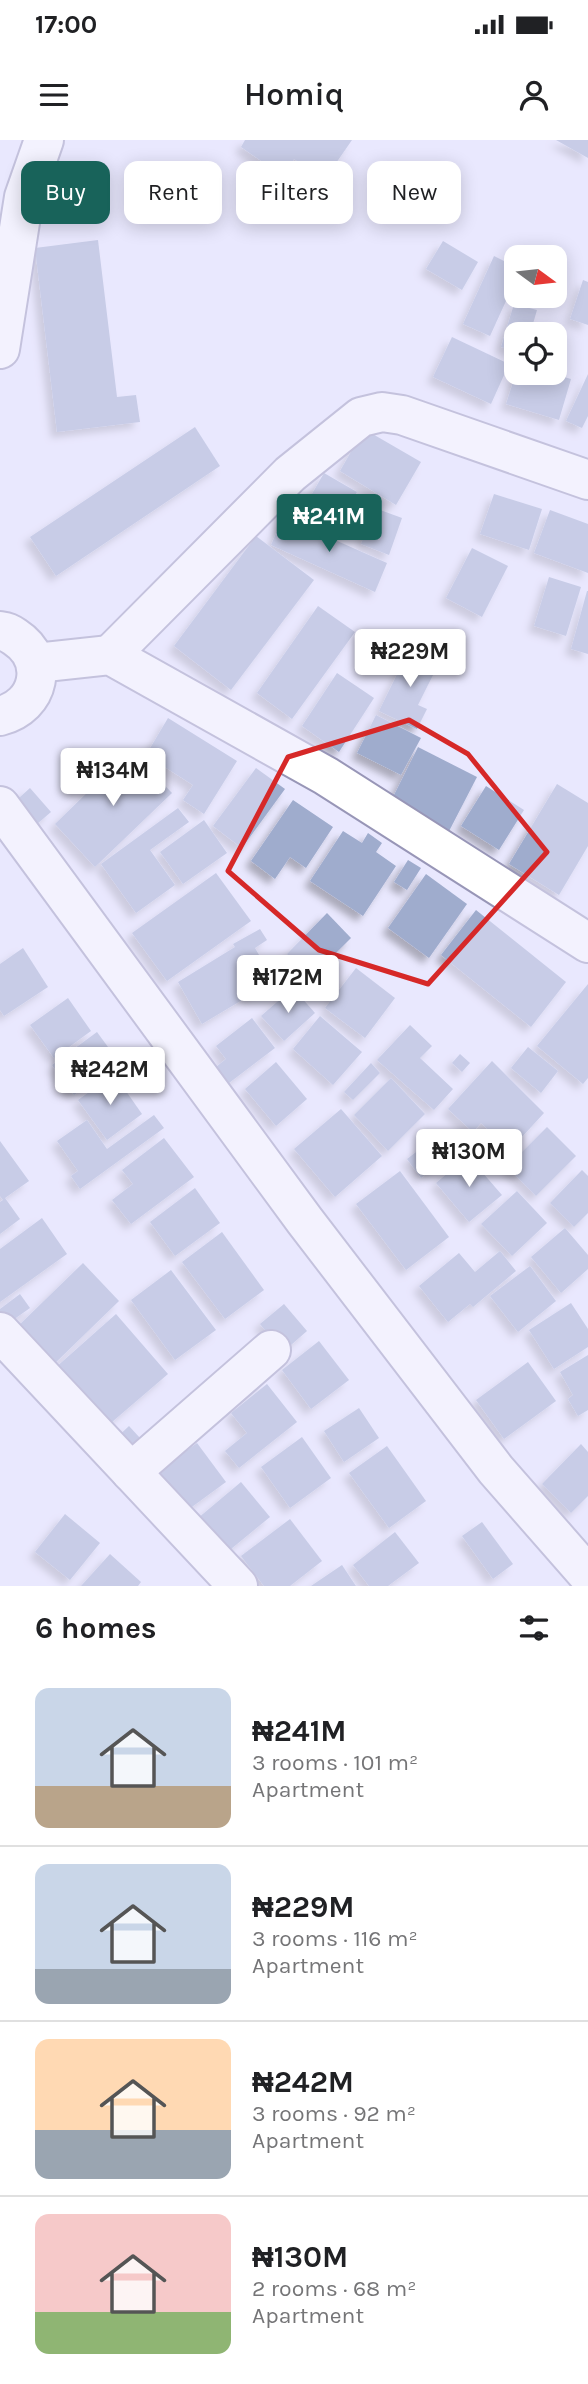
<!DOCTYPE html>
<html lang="en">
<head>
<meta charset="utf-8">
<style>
	:root { --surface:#fff; --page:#f6f6f6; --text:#202124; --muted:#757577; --line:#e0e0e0; --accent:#18635a }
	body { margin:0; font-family:Karla,sans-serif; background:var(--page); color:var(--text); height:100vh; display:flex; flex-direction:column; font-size:26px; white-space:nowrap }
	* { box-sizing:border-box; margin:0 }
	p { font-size:23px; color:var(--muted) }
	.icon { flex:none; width:38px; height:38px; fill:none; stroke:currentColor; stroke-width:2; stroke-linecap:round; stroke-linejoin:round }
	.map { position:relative; height:1446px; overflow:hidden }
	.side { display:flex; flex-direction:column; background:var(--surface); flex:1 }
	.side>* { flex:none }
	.guide { position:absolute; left:21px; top:21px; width:546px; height:63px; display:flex; gap:14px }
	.needle { width:46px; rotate:105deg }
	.fabs { position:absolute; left:504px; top:105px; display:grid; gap:14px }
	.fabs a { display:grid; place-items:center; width:63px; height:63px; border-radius:14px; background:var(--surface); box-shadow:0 4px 18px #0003; font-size:35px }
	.price { position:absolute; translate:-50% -60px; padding:0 16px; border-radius:7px; background:#fff; color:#222; font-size:23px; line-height:46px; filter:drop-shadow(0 2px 4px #0008) }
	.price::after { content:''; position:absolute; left:50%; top:42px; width:21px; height:16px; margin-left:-10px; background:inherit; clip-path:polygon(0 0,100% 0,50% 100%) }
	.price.active { background:var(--accent); color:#fff }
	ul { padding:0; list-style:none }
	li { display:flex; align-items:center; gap:21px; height:175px; padding:0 35px }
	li+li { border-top:2px solid var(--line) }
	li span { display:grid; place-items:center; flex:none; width:196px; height:140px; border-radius:14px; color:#555 }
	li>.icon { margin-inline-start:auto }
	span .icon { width:84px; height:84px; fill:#fffc; stroke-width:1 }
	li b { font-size:30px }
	h2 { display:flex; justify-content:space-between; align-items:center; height:84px; padding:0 35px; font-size:30px }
	.chip { padding:0 24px; border-radius:14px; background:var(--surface); box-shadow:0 4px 18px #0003; font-size:24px; line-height:63px }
	.chip.active { background:var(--accent); color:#fff }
	.status { display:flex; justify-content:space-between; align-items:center; height:49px; padding:0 35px; background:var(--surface); direction:ltr }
	.status svg { height:19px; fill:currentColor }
	header { display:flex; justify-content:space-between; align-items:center; height:91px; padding:0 35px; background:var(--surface); font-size:32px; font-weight:600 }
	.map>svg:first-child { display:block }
	.building { fill:#9faccd; filter:url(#shadow) }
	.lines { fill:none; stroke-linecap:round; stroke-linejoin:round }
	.minor-casing { stroke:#9896b7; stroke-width:42 }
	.minor { stroke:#fff; stroke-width:38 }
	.marked { fill:none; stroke:#d62828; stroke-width:5; stroke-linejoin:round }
</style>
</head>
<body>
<div class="status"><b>17:00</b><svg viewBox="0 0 49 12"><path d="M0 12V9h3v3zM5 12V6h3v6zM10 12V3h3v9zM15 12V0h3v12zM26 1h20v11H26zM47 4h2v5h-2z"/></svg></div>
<header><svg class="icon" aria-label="menu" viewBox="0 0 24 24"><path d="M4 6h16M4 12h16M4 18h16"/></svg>Homiq<svg class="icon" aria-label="person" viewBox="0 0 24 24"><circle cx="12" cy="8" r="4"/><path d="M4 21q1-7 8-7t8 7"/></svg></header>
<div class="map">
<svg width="588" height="1446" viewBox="0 0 588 1446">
	<defs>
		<filter id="shadow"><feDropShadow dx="-6" dy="6" stdDeviation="3.5" flood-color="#0004"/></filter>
	</defs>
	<rect width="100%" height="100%" fill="#e9e8fe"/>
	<!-- building -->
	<g class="building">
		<polygon points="245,0 352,0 325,39 294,19 283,36 241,7"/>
		<polygon points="556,0 588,0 588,18"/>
		<polygon points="98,100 117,257 136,255 140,282 57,292 35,108"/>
		<polygon points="443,101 478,122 462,150 426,129"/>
		<polygon points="494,116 516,127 516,139 490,196 463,184"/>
		<polygon points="583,140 588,142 588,185 570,179"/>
		<polygon points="514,164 537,170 530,194 516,194 516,211 501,207"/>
		<polygon points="452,197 509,224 491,264 433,237"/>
		<polygon points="516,233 550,233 571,239 559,280 506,264"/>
		<polygon points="588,234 588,276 582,288 566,281"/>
		<polygon points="195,287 220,326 56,436 30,397"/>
		<polygon points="364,289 421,322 396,365 340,331"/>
		<polygon points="324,333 357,352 334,392 301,373"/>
		<polygon points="494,354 542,369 529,410 480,394"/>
		<polygon points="375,368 402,378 389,415 361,404"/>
		<polygon points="550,370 588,384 588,433 534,413"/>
		<polygon points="283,377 387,423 375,452 271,405"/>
		<polygon points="256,396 314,440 231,550 174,506"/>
		<polygon points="472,408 508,426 482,477 446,458"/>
		<polygon points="549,437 581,447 566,496 534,486"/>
		<polygon points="587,451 588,451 588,514 571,509"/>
		<polygon points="318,466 355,492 292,579 257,553"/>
		<polygon points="410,508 439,523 418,565 427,569 417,589 379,571"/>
		<polygon points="337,533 374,558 339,612 302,586"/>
		<polygon points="376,575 421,598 401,635 357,613"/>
		<polygon points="168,578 237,621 204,674 183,660 193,645 146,615"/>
		<polygon points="418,607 477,637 446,697 388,667"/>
		<polygon points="131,610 172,653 95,727 55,684"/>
		<polygon points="256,628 285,649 242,708 213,686"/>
		<polygon points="557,644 588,663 588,706 559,755 509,724"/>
		<polygon points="486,646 524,670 499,710 461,686"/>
		<polygon points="30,648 51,672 30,690 10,666"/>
		<polygon points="293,660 333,687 306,728 290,717 275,739 251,721"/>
		<polygon points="178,668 189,682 150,710 175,745 136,773 101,724"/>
		<polygon points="204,680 227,713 183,744 160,712"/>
		<polygon points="343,691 362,703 368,693 382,703 376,712 396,726 363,776 310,741"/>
		<polygon points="408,720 421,728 407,750 394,742"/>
		<polygon points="216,733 251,781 167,841 132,793"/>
		<polygon points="426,734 467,764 429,818 388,788"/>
		<polygon points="476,770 566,842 531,887 441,815"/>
		<polygon points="327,773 351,798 311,838 287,814"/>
		<polygon points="260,789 267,800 255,808 274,841 202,884 178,842 235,807 233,804"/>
		<polygon points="23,808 48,847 4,876 0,870 0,824"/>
		<polygon points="356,828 395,858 365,898 325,868"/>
		<polygon points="588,844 588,938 583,944 537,906"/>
		<polygon points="293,848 315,873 284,901 261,876"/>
		<polygon points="68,858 91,891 54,918 30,885"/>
		<polygon points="320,876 362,912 333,945 293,909"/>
		<polygon points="252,878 275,908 229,943 216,927 226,919 216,906"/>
		<polygon points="410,885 432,906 420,918 453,949 434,970 377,920"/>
		<polygon points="97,892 119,922 74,955 52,925"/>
		<polygon points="528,907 558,931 541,953 511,928"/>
		<polygon points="460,914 470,923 462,932 452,923"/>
		<polygon points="492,921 544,973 510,1010 481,983 473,992 448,969"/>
		<polygon points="276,922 307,959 276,986 245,949"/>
		<polygon points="371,923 380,933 353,960 344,952"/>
		<polygon points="114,934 142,974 107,1000 78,960"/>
		<polygon points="391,938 425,974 388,1011 354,975"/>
		<polygon points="341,969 382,1016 335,1057 294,1009"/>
		<polygon points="154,975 164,988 80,1049 71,1036 78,1031 57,1001 87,980 107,1009"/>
		<polygon points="547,987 576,1016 536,1056 507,1027"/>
		<polygon points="446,989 460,1007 421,1038 407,1019"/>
		<polygon points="164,998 194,1037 131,1084 112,1060 133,1044 122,1030"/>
		<polygon points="0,1001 29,1041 5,1058 20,1079 0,1094 0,1062 3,1060 0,1056"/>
		<polygon points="468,1016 502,1055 469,1082 436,1043"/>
		<polygon points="582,1030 588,1036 588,1073 574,1087 550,1063"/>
		<polygon points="400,1031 449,1097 406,1130 356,1064"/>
		<polygon points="195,1048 220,1083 175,1116 150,1082"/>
		<polygon points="517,1051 547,1083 512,1116 481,1084"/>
		<polygon points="42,1078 67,1114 0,1162 0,1109"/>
		<polygon points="565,1088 588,1115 588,1129 561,1153 531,1117"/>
		<polygon points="222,1092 264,1150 225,1179 182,1122"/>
		<polygon points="500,1111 516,1131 473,1167 470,1164 448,1182 419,1146 459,1113 475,1132"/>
		<polygon points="83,1123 119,1161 49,1229 13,1191"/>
		<polygon points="530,1126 556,1161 518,1192 490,1156"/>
		<polygon points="171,1130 216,1190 175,1220 131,1160"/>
		<polygon points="20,1154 30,1168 3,1187 0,1182 0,1169"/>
		<polygon points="571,1163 588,1189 588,1207 554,1229 529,1190"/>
		<polygon points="284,1164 307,1191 283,1212 260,1184"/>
		<polygon points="116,1174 168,1234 105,1288 54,1229"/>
		<polygon points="319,1201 349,1240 311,1269 282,1230"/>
		<polygon points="588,1215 588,1270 578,1276 568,1259 573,1255 560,1232"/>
		<polygon points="528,1222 556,1261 504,1299 476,1260"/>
		<polygon points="267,1244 297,1282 239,1328 225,1311 247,1293 231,1273"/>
		<polygon points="359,1268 379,1298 344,1322 324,1291"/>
		<polygon points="129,1286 140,1298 124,1314 112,1302"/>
		<polygon points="302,1297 331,1338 290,1368 261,1327"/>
		<polygon points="197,1303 226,1342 185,1372 156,1333"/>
		<polygon points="581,1304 588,1312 588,1356 571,1373 542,1344"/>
		<polygon points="387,1306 426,1361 389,1388 349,1333"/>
		<polygon points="241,1342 270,1377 220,1418 191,1384"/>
		<polygon points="65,1374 100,1403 70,1440 35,1412"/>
		<polygon points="290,1379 322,1421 290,1446 264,1446 241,1416"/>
		<polygon points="482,1382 513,1424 493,1439 462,1396"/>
		<polygon points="395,1392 419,1423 388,1446 369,1446 353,1425"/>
		<polygon points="110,1414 141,1442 138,1446 81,1446"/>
		<polygon points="342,1425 356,1446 311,1446"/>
	</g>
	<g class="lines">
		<!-- minor casing -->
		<g class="minor-casing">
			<g id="minor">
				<polyline points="0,209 24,57 44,0"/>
				<path d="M0 491C7 492 9 493 15 497 50 520 40 566 0 576"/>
				<polyline points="110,515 290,334 361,277 382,272 402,275 588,340"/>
				<polyline points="36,523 110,515 326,636 588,803"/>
				<polyline points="0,666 305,1081 496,1330 588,1435"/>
				<polyline points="0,1192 238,1446"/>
				<polyline points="131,1332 271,1210"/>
			</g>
		</g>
		<!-- minor -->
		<use href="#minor" class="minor"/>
	</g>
	<!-- marked area -->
	<path d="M0 0H588V1446H0ZM409 580 468 614 547 712 428 844 319 810 228 731 288 617Z" fill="#e9e8fe" fill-opacity=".55" fill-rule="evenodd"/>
	<path class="marked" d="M409 580 468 614 547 712 428 844 319 810 228 731 288 617Z"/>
</svg>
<div class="fabs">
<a><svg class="needle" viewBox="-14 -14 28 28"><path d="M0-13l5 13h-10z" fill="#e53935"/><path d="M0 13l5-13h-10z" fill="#757577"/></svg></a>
<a><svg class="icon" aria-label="locate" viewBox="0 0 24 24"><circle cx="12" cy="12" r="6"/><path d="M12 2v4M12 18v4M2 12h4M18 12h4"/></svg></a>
</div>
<b class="price active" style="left:329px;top:414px">₦241M</b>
<b class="price" style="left:410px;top:549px">₦229M</b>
<b class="price" style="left:113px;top:668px">₦134M</b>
<b class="price" style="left:288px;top:875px">₦172M</b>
<b class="price" style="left:110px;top:967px">₦242M</b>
<b class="price" style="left:469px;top:1049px">₦130M</b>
<div class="guide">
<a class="chip active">Buy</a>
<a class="chip">Rent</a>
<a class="chip">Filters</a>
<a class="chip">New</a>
</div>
</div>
<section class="side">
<h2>6 homes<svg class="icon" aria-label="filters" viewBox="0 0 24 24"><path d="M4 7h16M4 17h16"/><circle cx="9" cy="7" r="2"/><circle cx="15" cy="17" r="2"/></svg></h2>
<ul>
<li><span style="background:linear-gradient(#c9d6e8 70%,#b9a48a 0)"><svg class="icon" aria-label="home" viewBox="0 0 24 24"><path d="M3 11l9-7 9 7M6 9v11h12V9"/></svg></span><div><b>₦241M</b><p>3 rooms · 101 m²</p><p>Apartment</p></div></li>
<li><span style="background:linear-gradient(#c9d6e8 75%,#9aa5b1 0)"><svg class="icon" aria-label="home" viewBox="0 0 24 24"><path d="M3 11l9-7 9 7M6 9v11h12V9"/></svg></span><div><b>₦229M</b><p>3 rooms · 116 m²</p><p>Apartment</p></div></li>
<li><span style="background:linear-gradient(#ffd9b3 65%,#9aa5b1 0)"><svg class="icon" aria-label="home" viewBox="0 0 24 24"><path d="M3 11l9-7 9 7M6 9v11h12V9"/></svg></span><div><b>₦242M</b><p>3 rooms · 92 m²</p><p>Apartment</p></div></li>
<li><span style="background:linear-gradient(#f6c9c9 70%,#8fb573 0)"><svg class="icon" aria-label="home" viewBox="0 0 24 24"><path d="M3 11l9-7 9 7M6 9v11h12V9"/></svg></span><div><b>₦130M</b><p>2 rooms · 68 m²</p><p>Apartment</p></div></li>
</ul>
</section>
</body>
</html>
